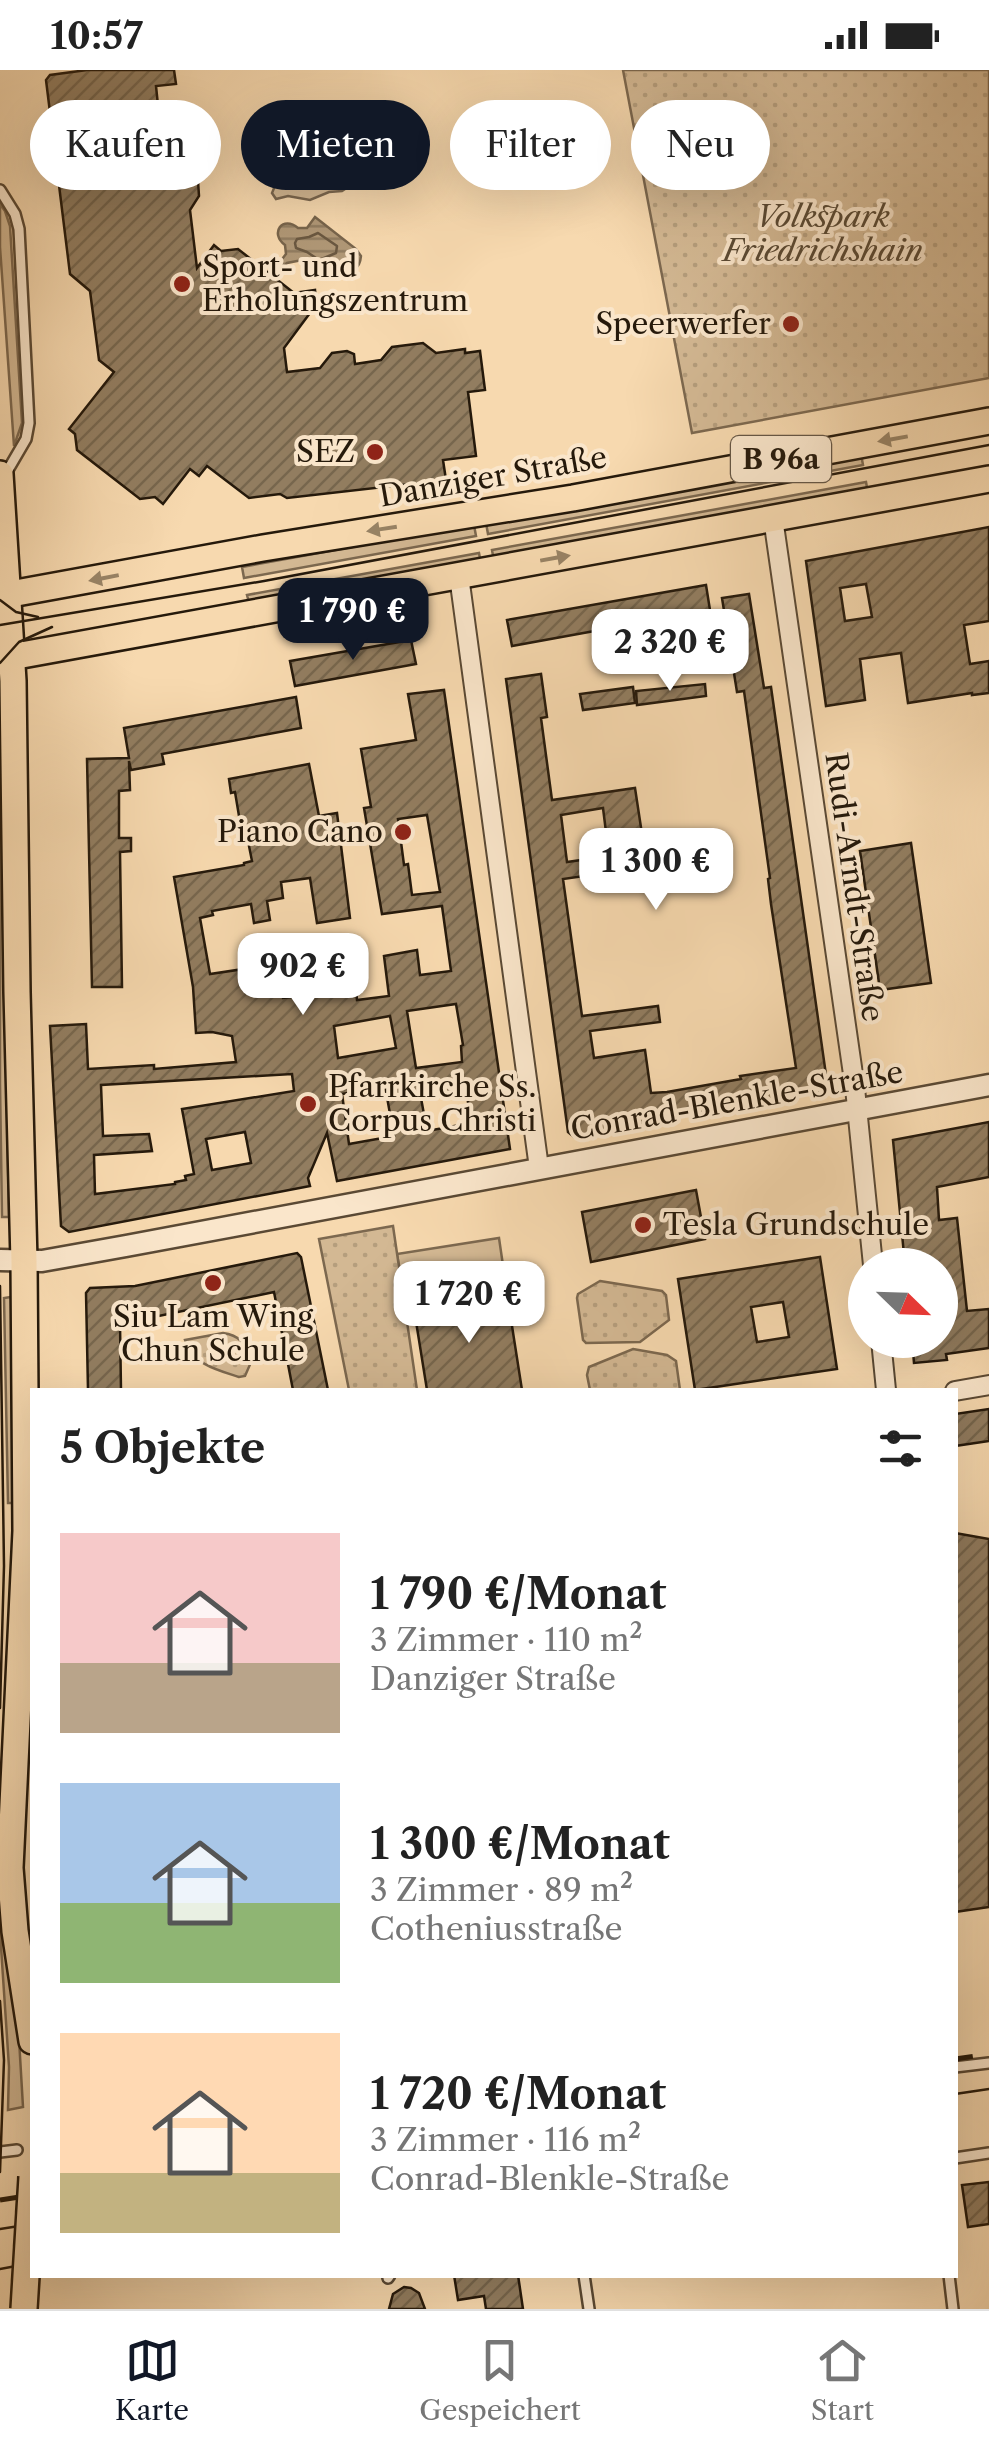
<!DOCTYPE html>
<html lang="de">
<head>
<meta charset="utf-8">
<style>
	:root { --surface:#fff; --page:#f2f2f2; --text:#222; --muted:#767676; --line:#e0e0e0; --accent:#111827 }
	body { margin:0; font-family:"Libre Caslon Text",serif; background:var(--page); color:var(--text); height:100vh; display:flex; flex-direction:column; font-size:38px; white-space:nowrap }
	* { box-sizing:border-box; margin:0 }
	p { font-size:32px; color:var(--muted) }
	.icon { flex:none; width:55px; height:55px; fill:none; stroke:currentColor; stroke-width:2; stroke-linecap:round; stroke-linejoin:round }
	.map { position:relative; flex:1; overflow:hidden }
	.side { position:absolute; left:30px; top:1318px; width:928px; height:890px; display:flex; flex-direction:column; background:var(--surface); border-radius:0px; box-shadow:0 10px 40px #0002 }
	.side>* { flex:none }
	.hud { position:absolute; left:30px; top:30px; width:930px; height:90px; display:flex; gap:20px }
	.needle { width:65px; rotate:113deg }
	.controls { position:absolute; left:848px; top:1178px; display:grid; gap:20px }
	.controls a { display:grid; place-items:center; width:110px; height:110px; border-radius:50%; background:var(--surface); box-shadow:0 10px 40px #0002; font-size:50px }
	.price { position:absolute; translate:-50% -85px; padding:0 22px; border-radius:20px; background:#fff; color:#222; font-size:32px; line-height:65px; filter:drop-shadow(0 2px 5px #0008) }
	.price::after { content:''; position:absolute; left:50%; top:60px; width:30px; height:22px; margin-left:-15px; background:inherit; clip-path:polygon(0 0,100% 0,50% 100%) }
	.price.selected { background:var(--accent); color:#fff }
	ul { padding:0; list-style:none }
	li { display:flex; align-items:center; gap:30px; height:250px; padding:0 30px }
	li span { display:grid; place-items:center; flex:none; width:280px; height:200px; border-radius:0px; color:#555 }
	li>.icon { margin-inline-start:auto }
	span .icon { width:120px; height:120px; fill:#fffc; stroke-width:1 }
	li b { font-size:42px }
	h2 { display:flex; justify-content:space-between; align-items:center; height:120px; padding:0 30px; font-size:42px }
	.pill { padding:0 35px; border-radius:45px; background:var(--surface); box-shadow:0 10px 40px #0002; font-size:35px; line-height:90px }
	.pill.selected { background:var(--accent); color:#fff }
	.status { display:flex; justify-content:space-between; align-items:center; height:70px; padding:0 50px; background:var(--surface); direction:ltr }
	.status svg { height:28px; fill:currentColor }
	.menu { display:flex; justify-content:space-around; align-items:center; height:140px; border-top:2px solid var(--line); background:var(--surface); font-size:28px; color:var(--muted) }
	.menu a { display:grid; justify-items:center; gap:5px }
	.menu .selected { color:var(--accent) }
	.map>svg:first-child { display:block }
	.grass { fill:#d3b893; stroke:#7c684f; stroke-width:2.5 }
	.park { fill:url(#park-dots); stroke:#7c684f; stroke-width:2.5 }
	.water { fill:url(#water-rules); stroke:#78654c; stroke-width:2.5 }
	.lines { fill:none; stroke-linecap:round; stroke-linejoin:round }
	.shore { stroke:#6a5841; stroke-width:2.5 }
	.building { fill:url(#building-hatch); stroke:#25190b; stroke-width:2.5; fill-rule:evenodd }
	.service-casing { stroke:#5a4934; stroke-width:14 }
	.minor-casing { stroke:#5a4934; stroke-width:22 }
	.tertiary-casing { stroke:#5a4934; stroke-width:25 }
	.primary-casing { stroke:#25190b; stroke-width:30 }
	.service { stroke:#fae6cb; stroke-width:9 }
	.minor { stroke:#fae6cb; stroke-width:18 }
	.tertiary { stroke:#fae6cb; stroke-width:20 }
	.primary { stroke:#f7d9af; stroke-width:25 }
	.tram { stroke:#25190b; stroke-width:2.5 }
	.rail { stroke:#25190b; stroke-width:5; stroke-dasharray:18 18; stroke-linecap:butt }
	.primary-bridge-casing { stroke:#25190b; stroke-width:30; stroke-linecap:butt }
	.primary-bridge { stroke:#f7d9af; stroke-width:25 }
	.oneway { fill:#988365 }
	.poi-dot { fill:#8f2418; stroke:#fae6cb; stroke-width:4 }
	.labels { text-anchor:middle; stroke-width:8; stroke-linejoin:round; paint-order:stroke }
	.shield { fill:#fae6cb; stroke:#655645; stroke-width:2.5 }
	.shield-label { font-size:28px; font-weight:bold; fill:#25190b }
	.park-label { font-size:30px; font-style:italic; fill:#594934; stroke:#fae6cb }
	.poi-label { font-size:30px; fill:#25190b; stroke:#fae6cb; text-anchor:start }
	.street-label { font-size:30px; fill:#25190b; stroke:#fae6cb }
</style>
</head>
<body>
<div class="status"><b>10:57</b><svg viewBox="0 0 49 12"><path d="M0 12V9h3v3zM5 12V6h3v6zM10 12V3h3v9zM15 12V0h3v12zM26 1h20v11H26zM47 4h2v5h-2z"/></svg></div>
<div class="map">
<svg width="989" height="2239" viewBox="0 0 989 2239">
	<defs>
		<pattern id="park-dots" width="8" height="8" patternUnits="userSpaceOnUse" patternTransform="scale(2.5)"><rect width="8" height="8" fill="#d3b893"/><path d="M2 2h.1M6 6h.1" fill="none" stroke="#b59e7d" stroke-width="1.8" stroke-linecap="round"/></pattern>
		<pattern id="water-rules" width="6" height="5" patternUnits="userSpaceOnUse" patternTransform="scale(2.5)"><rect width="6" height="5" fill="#b09877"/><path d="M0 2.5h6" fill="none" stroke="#8f7b60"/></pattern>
		<pattern id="building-hatch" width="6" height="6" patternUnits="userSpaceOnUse" patternTransform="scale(2.5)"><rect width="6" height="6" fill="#927d60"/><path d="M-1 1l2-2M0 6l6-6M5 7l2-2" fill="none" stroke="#77664d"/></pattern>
	</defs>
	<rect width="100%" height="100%" fill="#f7d9af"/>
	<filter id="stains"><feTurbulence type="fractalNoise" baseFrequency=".002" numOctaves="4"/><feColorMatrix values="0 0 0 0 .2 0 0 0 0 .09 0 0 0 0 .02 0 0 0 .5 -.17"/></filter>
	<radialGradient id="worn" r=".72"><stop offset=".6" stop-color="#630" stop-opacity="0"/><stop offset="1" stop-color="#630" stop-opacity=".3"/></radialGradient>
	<!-- grass -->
	<g class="grass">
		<polygon points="311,52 330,54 337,58 342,80 341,95 346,113 345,119 342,121 329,122 310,130 288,126 276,129 272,123 297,62 303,54"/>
		<polygon points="0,134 5,141 10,156 22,353 14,376 0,177"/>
		<polygon points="861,384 863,395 488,464 486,453"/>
		<polygon points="866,412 868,423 494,491 492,480"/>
		<polygon points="474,455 476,466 244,508 242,497"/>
		<polygon points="479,483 481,494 250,536 247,525"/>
		<polygon points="0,669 9,1147 2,1147 0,1013"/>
		<polygon points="499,1168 506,1216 405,1232 397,1184"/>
		<polygon points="11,1227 14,1433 8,1433 4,1228"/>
		<polygon points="0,1862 3,1862 19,1969 23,2037 8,2040 9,1997"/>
	</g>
	<!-- park -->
	<g class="park">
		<polygon points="623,0 989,0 989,308 692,363"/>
		<polygon points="393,1156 417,1320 349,1320 319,1169"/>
		<polygon points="600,1211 662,1221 666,1225 669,1250 640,1272 586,1273 583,1270 577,1228 578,1224"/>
		<path d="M223 1263C239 1265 248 1275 252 1290L245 1306 239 1307C217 1300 192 1294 185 1270Z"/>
		<polygon points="633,1279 667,1285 676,1291 680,1320 590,1320 587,1305 589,1297"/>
	</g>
	<!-- water -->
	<path class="water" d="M315 147 356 179 361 186C359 209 343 194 331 195L322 206 302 190 287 193 274 210 269 206 286 184 285 175C269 163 283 145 298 158H307Z"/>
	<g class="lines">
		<!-- shore -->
		<polygon class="shore" points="318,163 337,176 336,183 319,190 307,182 296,178 295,173 297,169 309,167"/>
	</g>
	<!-- building -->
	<g class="building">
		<polygon points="87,0 174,0 176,14 156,16 165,104 186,102 198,111 199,126 190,140 197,198 214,175 221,181 238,179 294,223 315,220 317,243 310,243 284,278 287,302 320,298 332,283 347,281 354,284 355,294 381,290 392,277 423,273 436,283 465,279 465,283 480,281 485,320 468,322 476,386 443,390 446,410 287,428 280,424 249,428 207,396 199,406 190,399 163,434 155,427 140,429 77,380 75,364 69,359 114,302 99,290 90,221 70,204 46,10 50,5"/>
		<path d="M989 457V551L964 555 970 594 989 591V623L972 625V623L908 633 901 583 860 589 865 630 826 636 806 491ZM866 514 872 547 845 551 840 518Z"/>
		<polygon points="706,515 710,540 512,576 507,550"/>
		<path d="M749 524 764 618 771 617 828 1019 574 1067 568 1062 506 609 541 604 547 647 541 648 552 730 635 718 647 797 563 809 582 946 658 936 660 952 590 961 594 988 645 980 651 1023 667 1022 741 1009 740 1006 796 998 771 834 768 809 770 808 744 621 737 622 722 528ZM603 738 609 786 567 792 561 745Z"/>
		<polygon points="411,570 416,594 295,616 290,591"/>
		<polygon points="705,614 706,626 637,635 636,621"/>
		<polygon points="633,617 635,633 583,640 580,624"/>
		<path d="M444 620 510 1079 337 1111 327 1063 308 1108 310 1116 69 1162 61 1156 50 956 86 954 88 999 154 995V999L236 992 232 966 212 962 196 963 193 917 174 807 244 795V793L252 791 244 751 240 752 235 722 231 723 229 709 309 694 319 746 337 743 350 848 317 853 310 808 281 812 283 828 267 831 270 850 254 853 251 834 212 841 213 845 200 848 210 904 277 894 283 928 323 924 319 895 353 890 357 930 389 926 384 886 417 880 420 905 451 901 442 836 382 844 364 738 371 737 361 679 416 670 408 624ZM427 745 440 822 412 825 408 794 404 795 398 749ZM456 934 463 975 461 976 462 992 416 998 407 941ZM390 946 396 978 338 988 334 956ZM292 1004 294 1021 182 1039 194 1104 185 1106 186 1110 175 1112V1114L95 1124 94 1085 152 1081 149 1064 103 1066 101 1015ZM385 1016 394 1066 349 1074 342 1024ZM467 1025 471 1053 427 1061 421 1028ZM245 1062 251 1093 212 1100 206 1069Z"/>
		<polygon points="296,627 301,658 162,684 164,694 131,700 129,691 130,720 119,721 119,768 131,768 131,781 120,782 122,917 92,917 87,689 129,688 124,658"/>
		<polygon points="911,773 931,913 880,920 860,781"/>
		<polygon points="989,1052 989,1107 937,1117 939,1150 957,1148 967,1241 989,1239 989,1278 946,1284 947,1290 914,1293 912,1270 940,1270 940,1195 905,1195 893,1070"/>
		<polygon points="696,1120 705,1169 591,1192 582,1142"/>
		<polygon points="297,1183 301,1187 328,1320 293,1320 274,1222 120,1254 121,1320 88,1320 86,1223 90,1218 135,1216"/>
		<path d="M820 1187 837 1299 695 1320 678 1209ZM783 1232 789 1267 757 1272 751 1237Z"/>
		<polygon points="507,1224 522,1320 427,1320 414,1239"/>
		<polygon points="989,1339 989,1371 955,1376 955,1344"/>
		<polygon points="955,1463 989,1469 989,1837 955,1842"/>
		<polygon points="989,2112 989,2154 968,2157 962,2115"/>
		<polygon points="454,2205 518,2205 523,2239 486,2239 484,2226 458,2230"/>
		<polygon points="404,2217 411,2218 419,2223 425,2239 389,2239 393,2224"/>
	</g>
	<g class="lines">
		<!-- service casing -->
		<g class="service-casing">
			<g id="service">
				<polyline points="0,120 15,144 19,159 29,353 26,369 5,405"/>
				<polyline points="955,1997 989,1993"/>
				<polyline points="0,2082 17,2080"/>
				<polyline points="955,2088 989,2083"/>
				<polyline points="584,2205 589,2239"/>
				<polyline points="949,2205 953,2239"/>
				<polyline points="388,2208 390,2205"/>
			</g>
		</g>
		<!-- minor casing -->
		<g class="minor-casing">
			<g id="minor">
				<polyline points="773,448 855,1018 873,1195"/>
				<polyline points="459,506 539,1098"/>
				<polyline points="881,1270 886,1320"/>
				<polyline points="955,1321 989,1315"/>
			</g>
		</g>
		<!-- tertiary casing -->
		<g class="tertiary-casing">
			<polyline id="tertiary" points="0,1190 42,1191 126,1176 989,1015"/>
		</g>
		<!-- primary casing -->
		<g class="primary-casing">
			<g id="primary">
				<polyline points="0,404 13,611 17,922 24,1191 26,1461 10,1798 15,1861 32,1971"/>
				<polyline points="0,526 263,478 573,428 989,351"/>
				<polyline points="0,589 989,409"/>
			</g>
		</g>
		<!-- service -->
		<use href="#service" class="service"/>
		<!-- minor -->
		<use href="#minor" class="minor"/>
		<!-- tertiary -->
		<use href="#tertiary" class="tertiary"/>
		<!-- primary -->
		<use href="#primary" class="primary"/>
		<!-- tram -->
		<g class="tram">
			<polyline points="0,530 16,542 38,547"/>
			<polyline points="0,555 264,511 989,375"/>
			<polyline points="0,593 19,572 52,557"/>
			<polyline points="0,1216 4,1496 0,1638"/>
			<polyline points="0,1931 4,1990 0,2102"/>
			<polyline points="955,2024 989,2019"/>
			<polyline points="0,2159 32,2154"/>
			<polyline points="0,2199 32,2193"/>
		</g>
		<!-- rail -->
		<g class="rail">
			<polyline points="955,1989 989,1984"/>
			<polyline points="0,2130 32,2125"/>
		</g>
		<!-- primary-bridge casing -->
		<g class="primary-bridge-casing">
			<polyline id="primary-bridge" points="24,2239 32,2107"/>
		</g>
		<!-- primary-bridge -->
		<use href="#primary-bridge" class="primary-bridge"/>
	</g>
	<!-- one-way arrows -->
	<defs><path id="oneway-solid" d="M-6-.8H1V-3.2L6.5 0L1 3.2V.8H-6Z" transform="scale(2.5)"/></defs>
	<g class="oneway">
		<use href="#oneway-solid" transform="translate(893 369) rotate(170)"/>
		<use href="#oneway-solid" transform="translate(382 459) rotate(171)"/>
		<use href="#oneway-solid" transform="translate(555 488) rotate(-10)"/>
		<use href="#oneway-solid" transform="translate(104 508) rotate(169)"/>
	</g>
	<!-- markers -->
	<g class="poi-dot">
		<circle cx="182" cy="214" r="10"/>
		<circle cx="791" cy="254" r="10"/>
		<circle cx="375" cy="382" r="10"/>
		<circle cx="403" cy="762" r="10"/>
		<circle cx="308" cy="1034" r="10"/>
		<circle cx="643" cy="1155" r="10"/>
		<circle cx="213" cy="1213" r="10"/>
	</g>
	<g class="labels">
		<!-- shield labels -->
		<rect class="shield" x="731" y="366" width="100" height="46" rx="8"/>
		<g class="shield-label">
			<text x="781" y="399">B 96a</text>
		</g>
		<!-- park labels -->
		<g class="park-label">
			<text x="823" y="157">Volkspark<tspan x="823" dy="34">Friedrichshain</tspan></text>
		</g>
		<!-- poi labels -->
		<g class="poi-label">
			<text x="202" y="207">Sport- und<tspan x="202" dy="34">Erholungszentrum</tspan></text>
			<text x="771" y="264" text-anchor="end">Speerwerfer</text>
			<text x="355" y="392" text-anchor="end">SEZ</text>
			<text x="383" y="772" text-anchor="end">Piano Cano</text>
			<text x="328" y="1027">Pfarrkirche Ss.<tspan x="328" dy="34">Corpus Christi</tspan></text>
			<text x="663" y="1165">Tesla Grundschule</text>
			<text x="213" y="1257" text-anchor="middle">Siu Lam Wing<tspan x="213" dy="34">Chun Schule</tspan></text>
		</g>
		<!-- street labels -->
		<g class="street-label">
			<text transform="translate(493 407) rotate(-10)" y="10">Danziger Straße</text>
			<text transform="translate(854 817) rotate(82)" y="10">Rudi-Arndt-Straße</text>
			<text transform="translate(737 1031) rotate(-10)" y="10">Conrad-Blenkle-Straße</text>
		</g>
	</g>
	<rect width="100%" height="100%" filter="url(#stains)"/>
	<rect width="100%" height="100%" fill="url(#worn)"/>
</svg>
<div class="controls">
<a><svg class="needle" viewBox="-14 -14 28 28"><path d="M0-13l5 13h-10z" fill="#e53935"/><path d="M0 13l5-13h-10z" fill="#767676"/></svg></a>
</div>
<b class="price selected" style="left:353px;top:593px">1 790 €</b>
<b class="price" style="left:670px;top:624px">2 320 €</b>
<b class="price" style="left:656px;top:843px">1 300 €</b>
<b class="price" style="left:303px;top:948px">902 €</b>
<b class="price" style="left:469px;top:1276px">1 720 €</b>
<div class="hud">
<a class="pill">Kaufen</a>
<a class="pill selected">Mieten</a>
<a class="pill">Filter</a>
<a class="pill">Neu</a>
</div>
<section class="side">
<h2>5 Objekte<svg class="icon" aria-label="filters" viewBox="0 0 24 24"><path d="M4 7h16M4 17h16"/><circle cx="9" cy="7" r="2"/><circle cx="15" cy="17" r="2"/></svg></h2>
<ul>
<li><span style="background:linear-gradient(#f6c9c9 65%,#b9a48a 0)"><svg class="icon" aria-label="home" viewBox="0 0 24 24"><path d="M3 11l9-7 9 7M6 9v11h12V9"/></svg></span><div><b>1 790 €/Monat</b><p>3 Zimmer · 110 m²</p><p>Danziger Straße</p></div></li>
<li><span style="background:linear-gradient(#a9c7e8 60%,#8fb573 0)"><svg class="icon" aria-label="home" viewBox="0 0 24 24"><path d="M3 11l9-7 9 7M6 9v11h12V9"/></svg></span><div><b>1 300 €/Monat</b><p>3 Zimmer · 89 m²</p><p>Cotheniusstraße</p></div></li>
<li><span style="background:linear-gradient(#ffd9b3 70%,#c2b280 0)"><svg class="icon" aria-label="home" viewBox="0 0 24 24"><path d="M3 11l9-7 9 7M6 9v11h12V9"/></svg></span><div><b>1 720 €/Monat</b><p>3 Zimmer · 116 m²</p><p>Conrad-Blenkle-Straße</p></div></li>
</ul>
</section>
</div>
<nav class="menu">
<a class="selected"><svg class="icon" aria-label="map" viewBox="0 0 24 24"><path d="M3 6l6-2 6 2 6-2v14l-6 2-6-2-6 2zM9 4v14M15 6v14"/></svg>Karte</a>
<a><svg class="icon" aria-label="saved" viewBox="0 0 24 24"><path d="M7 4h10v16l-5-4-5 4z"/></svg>Gespeichert</a>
<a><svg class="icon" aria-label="home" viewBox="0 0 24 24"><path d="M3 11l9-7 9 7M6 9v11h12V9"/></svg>Start</a>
</nav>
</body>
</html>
